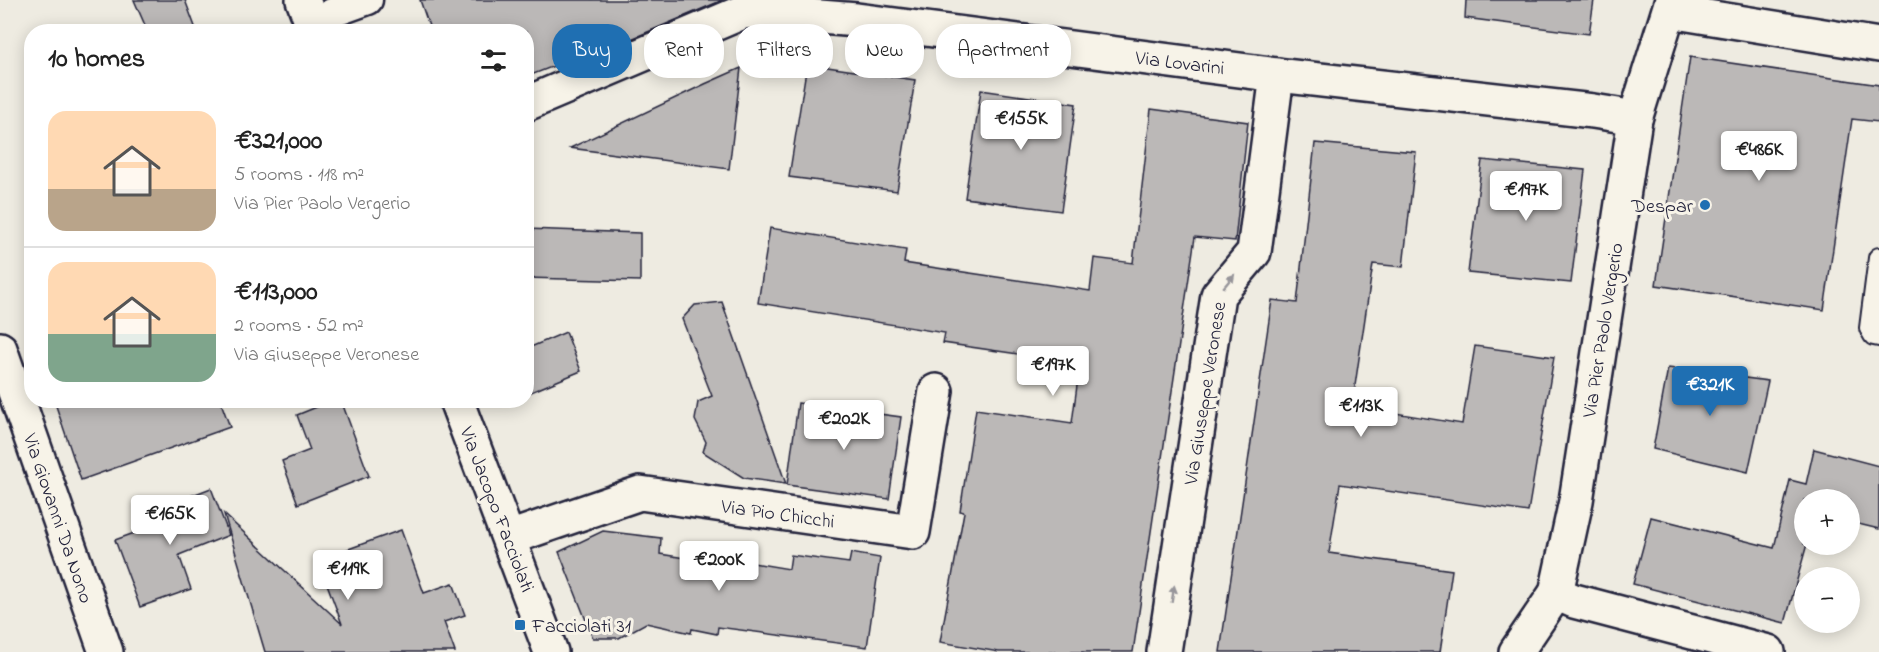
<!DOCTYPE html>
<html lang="en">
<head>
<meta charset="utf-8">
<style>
	:root { --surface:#fff; --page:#f2f2f2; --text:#222; --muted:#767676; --line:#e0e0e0; --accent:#1f6fb2 }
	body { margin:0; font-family:"Indie Flower",sans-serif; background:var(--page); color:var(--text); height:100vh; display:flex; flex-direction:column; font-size:22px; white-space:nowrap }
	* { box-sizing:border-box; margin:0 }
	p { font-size:20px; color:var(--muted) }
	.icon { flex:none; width:33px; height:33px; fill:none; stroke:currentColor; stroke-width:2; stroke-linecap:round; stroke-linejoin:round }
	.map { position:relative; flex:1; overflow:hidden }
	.side { position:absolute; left:24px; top:24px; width:510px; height:384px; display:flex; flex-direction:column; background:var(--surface); border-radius:24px; box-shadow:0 3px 15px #0003 }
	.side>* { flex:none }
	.hud { position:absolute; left:552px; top:24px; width:570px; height:54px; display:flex; gap:12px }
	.controls { position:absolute; left:1794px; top:489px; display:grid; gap:12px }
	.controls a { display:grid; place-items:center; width:66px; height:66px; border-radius:50%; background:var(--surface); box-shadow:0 3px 15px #0003; font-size:30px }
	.price { position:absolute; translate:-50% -51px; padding:0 14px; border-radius:6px; background:#fff; color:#222; font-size:20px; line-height:39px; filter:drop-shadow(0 2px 3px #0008) }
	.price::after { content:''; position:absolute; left:50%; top:36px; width:18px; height:14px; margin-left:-9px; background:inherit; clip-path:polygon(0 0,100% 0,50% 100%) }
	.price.selected { background:var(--accent); color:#fff }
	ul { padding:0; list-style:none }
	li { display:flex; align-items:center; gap:18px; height:150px; padding:0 24px }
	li+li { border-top:2px solid var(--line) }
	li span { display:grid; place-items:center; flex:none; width:168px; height:120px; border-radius:18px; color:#555 }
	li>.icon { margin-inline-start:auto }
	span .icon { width:72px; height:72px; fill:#fffc; stroke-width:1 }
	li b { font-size:26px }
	h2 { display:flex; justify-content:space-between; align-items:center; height:72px; padding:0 24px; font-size:26px }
	.chip { padding:0 21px; border-radius:24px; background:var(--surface); box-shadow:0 3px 15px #0003; font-size:21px; line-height:54px }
	.chip.selected { background:var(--accent); color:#fff }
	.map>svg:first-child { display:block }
	.building { fill:#bbb8b7; stroke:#22223b; stroke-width:1.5 }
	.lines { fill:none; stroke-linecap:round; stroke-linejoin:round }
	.service-casing { stroke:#22223b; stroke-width:24 }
	.pedestrian-casing { stroke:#22223b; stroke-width:33 }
	.minor-casing { stroke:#22223b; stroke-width:38 }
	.secondary-casing { stroke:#22223b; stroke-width:38 }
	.service { stroke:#f7f3e8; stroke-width:20 }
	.pedestrian { stroke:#f7f3e8; stroke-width:28 }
	.minor { stroke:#f7f3e8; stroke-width:33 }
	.secondary { stroke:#f7f3e8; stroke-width:33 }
	.oneway { fill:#97959a }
	.poi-dot { fill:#1f6fb2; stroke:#f7f3e8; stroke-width:2 }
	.labels { text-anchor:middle; stroke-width:6; stroke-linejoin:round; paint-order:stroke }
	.street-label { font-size:20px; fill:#22223b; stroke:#f7f3e8 }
	.poi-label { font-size:20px; fill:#22223b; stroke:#f7f3e8; text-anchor:end }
</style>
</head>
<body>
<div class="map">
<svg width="1879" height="652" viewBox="0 0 1879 652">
	<rect width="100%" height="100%" fill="#eeebe1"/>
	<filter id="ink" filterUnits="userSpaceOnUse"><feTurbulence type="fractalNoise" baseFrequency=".0167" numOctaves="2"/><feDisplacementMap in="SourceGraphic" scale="12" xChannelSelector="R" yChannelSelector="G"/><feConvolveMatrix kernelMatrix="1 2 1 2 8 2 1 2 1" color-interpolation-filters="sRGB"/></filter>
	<g filter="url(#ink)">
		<!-- building -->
		<g class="building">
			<polygon points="134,0 185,0 197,32 148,32"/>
			<polygon points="420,0 723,0 596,54 595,50 526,77 526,32 431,32"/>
			<polygon points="1466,0 1594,0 1589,34 1465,18"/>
			<polygon points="1690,57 1879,85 1879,122 1852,119 1824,310 1656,285"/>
			<polygon points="807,64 915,80 897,191 789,177"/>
			<polygon points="741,68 729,169 570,148 705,84"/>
			<polygon points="981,90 1076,104 1061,211 965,198"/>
			<polygon points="1151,109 1248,122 1235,241 1195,237 1133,652 999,652 940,642 964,512 960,511 976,409 1072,423 1080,363 943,343 945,333 758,303 770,228 906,250 904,263 1090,291 1094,258 1133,263"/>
			<polygon points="1315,143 1416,152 1403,267 1373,264 1352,406 1462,424 1475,346 1554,357 1528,512 1340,484 1329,553 1452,570 1440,652 1220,652 1272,300 1297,303"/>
			<polygon points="1482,160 1585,170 1571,283 1468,273"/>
			<polygon points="526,229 640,233 640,281 526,278"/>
			<polygon points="722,302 786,484 744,478 703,452 706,442 695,420 698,402 712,396 682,319 695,305"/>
			<polygon points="566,332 581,371 526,394 526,349"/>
			<polygon points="1668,368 1768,381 1748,472 1653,449"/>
			<polygon points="54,400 220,400 230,427 81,480"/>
			<polygon points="334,400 341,400 369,476 298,504 282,461 310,450 297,415"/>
			<polygon points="798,403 901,417 889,499 787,485"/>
			<polygon points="1814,449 1879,466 1879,529 1850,522 1850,500 1804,500 1804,544 1807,544 1785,623 1633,584 1651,517 1774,548 1790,480 1806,484"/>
			<polygon points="211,488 229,535 179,555 191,589 140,607 115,540 151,527 146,513"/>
			<polygon points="224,514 342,624 318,560 401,530 424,593 453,583 465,615 444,622 455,652 265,652"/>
			<polygon points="603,531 661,538 660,554 710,562 711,556 789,569 791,555 849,563 851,553 880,558 867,647 718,627 717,634 692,629 691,633 646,623 619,638 593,638 559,552"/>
		</g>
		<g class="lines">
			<!-- service casing -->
			<g class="service-casing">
				<polyline id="service" points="1879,258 1870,328 1874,335 1879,336"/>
			</g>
			<!-- pedestrian casing -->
			<g class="pedestrian-casing">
				<polyline id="pedestrian" points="332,13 368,0"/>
			</g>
			<!-- minor casing -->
			<g class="minor-casing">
				<g id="minor">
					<polyline points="1670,11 1879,45"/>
					<polyline points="526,104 745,11 857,20 1277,75 1593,111 1618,115 1635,119"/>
					<polyline points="0,349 106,652"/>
					<polyline points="509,538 640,493 913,532 936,391"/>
					<polyline points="1556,593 1574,601 1768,652"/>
					<polyline points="1164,652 1218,295 1254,252 1277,75"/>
					<polyline points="1516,652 1556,593 1576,501 1635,119 1672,0"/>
				</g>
			</g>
			<!-- secondary casing -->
			<g class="secondary-casing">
				<g id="secondary">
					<polyline points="303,0 315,32"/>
					<polyline points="456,400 551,652"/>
				</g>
			</g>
			<!-- service -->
			<use href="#service" class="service"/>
			<!-- pedestrian -->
			<use href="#pedestrian" class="pedestrian"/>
			<!-- minor -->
			<use href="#minor" class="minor"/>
			<!-- secondary -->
			<use href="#secondary" class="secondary"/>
		</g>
		<!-- one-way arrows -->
		<defs><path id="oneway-solid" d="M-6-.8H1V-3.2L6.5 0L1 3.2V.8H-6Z" transform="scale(1.5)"/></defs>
		<g class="oneway">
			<use href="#oneway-solid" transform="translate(1229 281) rotate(-50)"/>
			<use href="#oneway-solid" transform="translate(1173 594) rotate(-81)"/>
		</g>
	</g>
	<!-- markers -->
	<g class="poi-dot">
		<circle cx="1705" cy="205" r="6"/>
		<rect x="514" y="619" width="12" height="12" rx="3"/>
	</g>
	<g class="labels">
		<!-- street labels -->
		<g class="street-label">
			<text transform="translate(1180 62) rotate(7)" y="7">Via Lovarini</text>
			<text transform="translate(1602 330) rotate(-81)" y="7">Via Pier Paolo Vergerio</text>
			<text transform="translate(1204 393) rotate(-81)" y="7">Via Giuseppe Veronese</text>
			<text transform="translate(498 509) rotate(69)" y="7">Via Jacopo Facciolati</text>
			<text transform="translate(778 513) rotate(8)" y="7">Via Pio Chicchi</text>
			<text transform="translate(59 518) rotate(71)" y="7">Via Giovanni Da Nono</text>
		</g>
		<!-- poi labels -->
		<g class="poi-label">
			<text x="1693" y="212">Despar</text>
			<text x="532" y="632" text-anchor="start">Facciolati 31</text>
		</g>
	</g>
</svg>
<div class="controls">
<a>+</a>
<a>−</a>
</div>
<b class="price" style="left:1021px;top:151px">€155K</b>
<b class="price" style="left:1759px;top:182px">€486K</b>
<b class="price" style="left:1526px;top:222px">€197K</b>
<b class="price" style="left:1053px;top:397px">€197K</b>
<b class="price selected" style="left:1710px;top:417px">€321K</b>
<b class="price" style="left:1361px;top:438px">€113K</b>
<b class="price" style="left:844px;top:451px">€202K</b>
<b class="price" style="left:170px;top:546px">€165K</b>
<b class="price" style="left:719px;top:592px">€200K</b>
<b class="price" style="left:348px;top:601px">€119K</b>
<div class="hud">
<a class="chip selected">Buy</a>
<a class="chip">Rent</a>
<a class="chip">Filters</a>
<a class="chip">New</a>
<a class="chip">Apartment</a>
</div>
<section class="side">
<h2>10 homes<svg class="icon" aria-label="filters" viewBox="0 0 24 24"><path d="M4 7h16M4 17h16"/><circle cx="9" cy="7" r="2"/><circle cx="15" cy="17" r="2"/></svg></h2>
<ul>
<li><span style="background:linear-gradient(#ffd9b3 65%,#b9a48a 0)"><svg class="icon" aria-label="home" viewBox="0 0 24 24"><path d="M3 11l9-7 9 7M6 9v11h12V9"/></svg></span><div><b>€321,000</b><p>5 rooms · 118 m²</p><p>Via Pier Paolo Vergerio</p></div></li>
<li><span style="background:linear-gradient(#ffd9b3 60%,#7fa58c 0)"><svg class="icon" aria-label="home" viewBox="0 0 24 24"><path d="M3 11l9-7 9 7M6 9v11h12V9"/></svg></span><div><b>€113,000</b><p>2 rooms · 52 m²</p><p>Via Giuseppe Veronese</p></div></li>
</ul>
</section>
</div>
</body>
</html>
